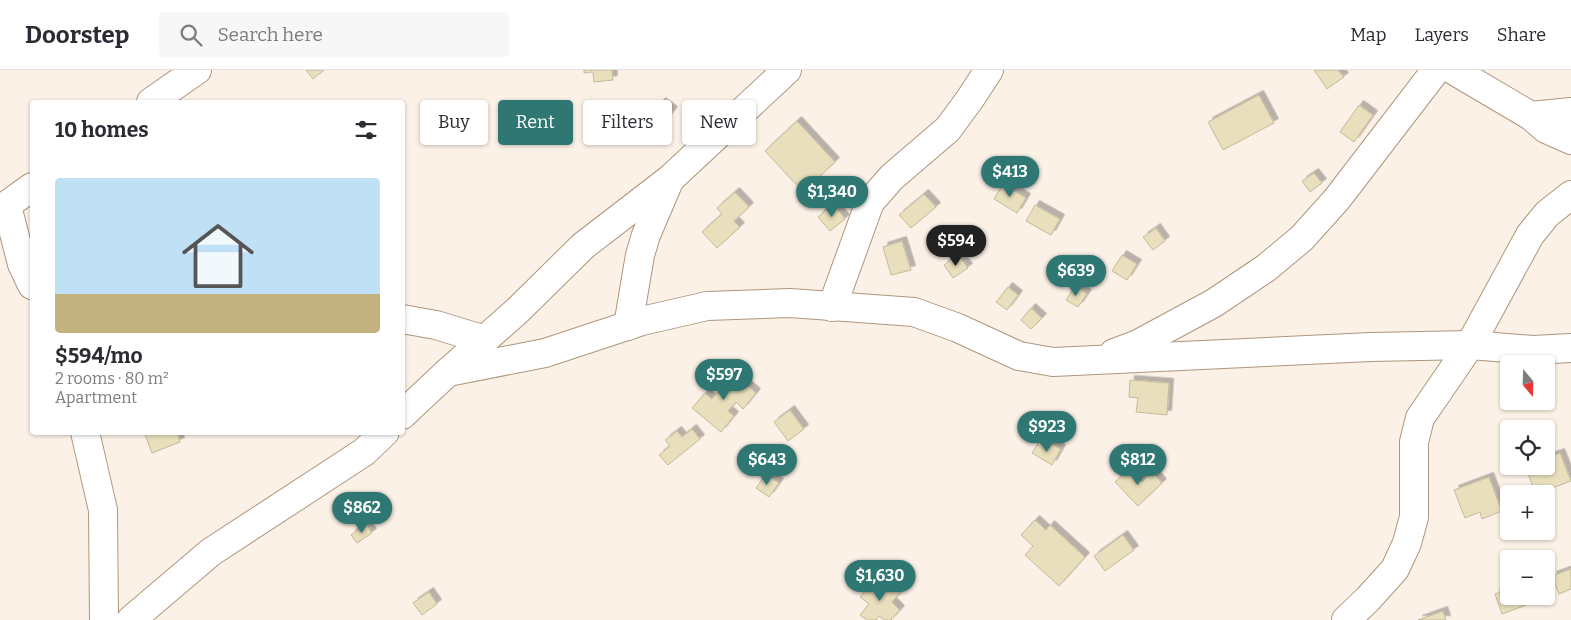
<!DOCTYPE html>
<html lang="en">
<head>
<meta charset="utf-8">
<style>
	:root { --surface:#fff; --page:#f7f7f7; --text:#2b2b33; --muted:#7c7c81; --line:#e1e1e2; --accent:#2e7772 }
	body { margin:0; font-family:Bitter,serif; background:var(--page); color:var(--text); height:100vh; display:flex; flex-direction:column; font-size:19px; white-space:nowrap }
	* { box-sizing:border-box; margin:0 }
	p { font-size:16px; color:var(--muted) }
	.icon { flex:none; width:28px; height:28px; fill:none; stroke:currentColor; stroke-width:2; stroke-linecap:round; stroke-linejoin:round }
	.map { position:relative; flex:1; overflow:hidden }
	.drawer { position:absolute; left:30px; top:30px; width:375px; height:335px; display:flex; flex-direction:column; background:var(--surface); border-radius:5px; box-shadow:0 1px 4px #0004 }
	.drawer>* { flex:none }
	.guide { position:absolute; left:420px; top:30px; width:475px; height:45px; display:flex; gap:10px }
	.needle { width:32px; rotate:161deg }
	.controls { position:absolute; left:1500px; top:285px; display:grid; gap:10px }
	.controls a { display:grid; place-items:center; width:55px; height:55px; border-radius:5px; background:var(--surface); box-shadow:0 1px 4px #0004; font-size:25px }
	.price { position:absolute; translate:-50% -42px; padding:0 11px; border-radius:18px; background:var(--accent); color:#fff; font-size:16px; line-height:32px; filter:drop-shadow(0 1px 2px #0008) }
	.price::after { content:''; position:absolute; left:50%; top:30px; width:15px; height:11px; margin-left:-8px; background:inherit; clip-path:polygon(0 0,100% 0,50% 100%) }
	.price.current { background:#222; color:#fff }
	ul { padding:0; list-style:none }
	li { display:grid; align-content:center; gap:10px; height:265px; padding:0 25px }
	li+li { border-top:1px solid var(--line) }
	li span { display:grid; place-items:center; height:155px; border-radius:5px; color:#555 }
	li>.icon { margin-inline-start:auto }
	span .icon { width:90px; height:90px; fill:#fffc; stroke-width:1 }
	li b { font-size:21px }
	h2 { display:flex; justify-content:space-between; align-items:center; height:60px; padding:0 25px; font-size:21px }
	.pill { padding:0 18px; border-radius:5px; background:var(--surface); box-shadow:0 1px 4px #0004; font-size:18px; line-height:45px }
	.pill.current { background:var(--accent); color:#fff }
	header { display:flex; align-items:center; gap:30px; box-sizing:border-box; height:70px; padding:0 25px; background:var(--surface); border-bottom:1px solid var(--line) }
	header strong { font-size:24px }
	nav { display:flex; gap:28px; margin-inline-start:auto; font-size:18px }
	.search { width:350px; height:45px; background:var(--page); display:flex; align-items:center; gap:12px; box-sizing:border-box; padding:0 18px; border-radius:5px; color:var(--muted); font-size:19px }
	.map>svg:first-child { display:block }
	.building { fill:#e9dfbd; stroke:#c4ba99; filter:url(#shadow) }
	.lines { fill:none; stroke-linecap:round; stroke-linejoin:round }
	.minor-casing { stroke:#ae967d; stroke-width:30 }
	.minor { stroke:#fff; stroke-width:28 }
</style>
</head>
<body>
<header>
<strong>Doorstep</strong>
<div class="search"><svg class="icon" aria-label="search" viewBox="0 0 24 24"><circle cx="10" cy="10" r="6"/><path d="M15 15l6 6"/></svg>Search here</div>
<nav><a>Map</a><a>Layers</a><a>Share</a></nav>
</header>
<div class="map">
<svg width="1571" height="550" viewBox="0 0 1571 550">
	<defs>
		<filter id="shadow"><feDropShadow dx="4.5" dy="-4.5" stdDeviation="0" flood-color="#0004"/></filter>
	</defs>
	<rect width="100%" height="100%" fill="#fcf1e6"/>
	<!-- building -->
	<g class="building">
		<polygon points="306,0 324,0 313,9"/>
		<polygon points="584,0 612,0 613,10 594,12 593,2 584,3"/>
		<polygon points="1314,0 1338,0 1344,7 1327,19"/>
		<polygon points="1259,25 1274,53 1223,80 1208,52"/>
		<polygon points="661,32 673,41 654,66 642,57"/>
		<polygon points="1359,35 1373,45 1354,72 1340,62"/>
		<polygon points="797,51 835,92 803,122 765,81"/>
		<polygon points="1314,103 1322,113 1310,122 1302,111"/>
		<polygon points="1003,114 1026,128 1017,143 994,129"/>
		<polygon points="735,122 749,137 734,151 740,157 717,178 702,162 722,144 717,138"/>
		<polygon points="924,124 936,137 911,158 899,145"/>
		<polygon points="833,134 845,149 830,161 818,147"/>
		<polygon points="1035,135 1060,149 1051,165 1026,151"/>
		<polygon points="1156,158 1165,171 1153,180 1143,167"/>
		<polygon points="902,171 911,200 891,205 883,177"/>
		<polygon points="958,185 968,198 953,208 944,195"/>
		<polygon points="1122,185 1137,194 1127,210 1112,201"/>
		<polygon points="1075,216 1087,224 1078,237 1066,230"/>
		<polygon points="1008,217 1018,225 1007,240 996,232"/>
		<polygon points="1031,238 1042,248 1031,259 1021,250"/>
		<polygon points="729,300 756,323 743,339 736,332 728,341 734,346 721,362 692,338 705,323 712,329 719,321 714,318"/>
		<polygon points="1130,310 1169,313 1167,345 1136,342 1138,328 1129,327"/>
		<polygon points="790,340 804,359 788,371 774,352"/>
		<polygon points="692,359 700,369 668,395 659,385 670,376 665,370 677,361 682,367"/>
		<polygon points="144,362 177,362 180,372 152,383"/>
		<polygon points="1039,372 1049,378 1051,374 1061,379 1052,395 1032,383"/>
		<polygon points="1560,383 1571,411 1536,424 1525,396 1546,396 1546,388"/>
		<polygon points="1129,399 1142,412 1152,402 1162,413 1138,436 1115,412"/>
		<polygon points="766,404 779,413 769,427 756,418"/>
		<polygon points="1489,407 1502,441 1482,449 1480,442 1465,448 1454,420"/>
		<polygon points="1035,450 1046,460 1050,455 1085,487 1059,516 1025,485 1033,476 1021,465"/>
		<polygon points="366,454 372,463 357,473 351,465"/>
		<polygon points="1123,465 1134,480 1105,501 1094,486"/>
		<polygon points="1571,499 1571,519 1559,524 1552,506"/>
		<polygon points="886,511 901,522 892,532 900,540 891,550 884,550 879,546 876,550 867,550 860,545 869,534 860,527 872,513 880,519"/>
		<polygon points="1509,519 1509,526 1536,526 1537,531 1502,544 1495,524"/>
		<polygon points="429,522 437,534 422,545 413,533"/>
		<polygon points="1443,541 1446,550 1418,550"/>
	</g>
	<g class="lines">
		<!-- minor casing -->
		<g class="minor-casing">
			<g id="minor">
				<polyline points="1453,0 1531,46 1546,59 1571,70"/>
				<polyline points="151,32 197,0"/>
				<polyline points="1531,46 1571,42"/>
				<polyline points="7,136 22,194 32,215"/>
				<polyline points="0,140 32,117"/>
				<polyline points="832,237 870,132 892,107 948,59 970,29 989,0"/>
				<polyline points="402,249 436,255 485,270"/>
				<polyline points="628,256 640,185 646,165 669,111"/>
				<polyline points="1114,283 1138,274 1214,233 1266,198 1302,168 1337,129 1436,0"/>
				<polyline points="448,302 545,283 642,251 707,236 790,233 914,242 958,258 1019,286 1053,292 1371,277 1470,275 1533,280 1571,278"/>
				<polyline points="402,345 448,302 517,241 583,176 670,109 787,0"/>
				<polyline points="85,362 103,440 104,550"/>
				<polyline points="131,550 211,482 364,382 385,362"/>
				<polyline points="1346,550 1368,529 1395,499 1407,473 1414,447 1414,372 1420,348 1470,275 1530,165 1547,144 1571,125"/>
			</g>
		</g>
		<!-- minor -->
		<use href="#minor" class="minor"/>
	</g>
</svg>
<div class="controls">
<a><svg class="needle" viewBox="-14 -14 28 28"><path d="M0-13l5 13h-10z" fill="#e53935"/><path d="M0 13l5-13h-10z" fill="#7c7c81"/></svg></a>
<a><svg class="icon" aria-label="locate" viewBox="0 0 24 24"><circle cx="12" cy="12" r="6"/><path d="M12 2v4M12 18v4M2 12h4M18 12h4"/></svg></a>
<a>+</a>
<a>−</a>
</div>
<b class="price" style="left:1010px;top:128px">$413</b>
<b class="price" style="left:832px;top:148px">$1,340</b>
<b class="price current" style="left:956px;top:197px">$594</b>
<b class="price" style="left:1076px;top:227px">$639</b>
<b class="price" style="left:724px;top:331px">$597</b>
<b class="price" style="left:1047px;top:383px">$923</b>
<b class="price" style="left:767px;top:416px">$643</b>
<b class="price" style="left:1138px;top:416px">$812</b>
<b class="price" style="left:362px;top:464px">$862</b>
<b class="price" style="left:880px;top:532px">$1,630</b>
<div class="guide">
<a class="pill">Buy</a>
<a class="pill current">Rent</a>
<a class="pill">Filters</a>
<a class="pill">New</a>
</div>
<section class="drawer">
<h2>10 homes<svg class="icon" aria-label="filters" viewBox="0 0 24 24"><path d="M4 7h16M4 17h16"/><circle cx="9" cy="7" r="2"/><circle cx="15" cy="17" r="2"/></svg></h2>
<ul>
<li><span style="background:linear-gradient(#bfe0f5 75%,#c2b280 0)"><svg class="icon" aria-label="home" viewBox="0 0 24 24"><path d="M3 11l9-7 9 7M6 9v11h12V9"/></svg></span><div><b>$594/mo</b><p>2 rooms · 80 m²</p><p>Apartment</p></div></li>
</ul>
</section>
</div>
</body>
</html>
